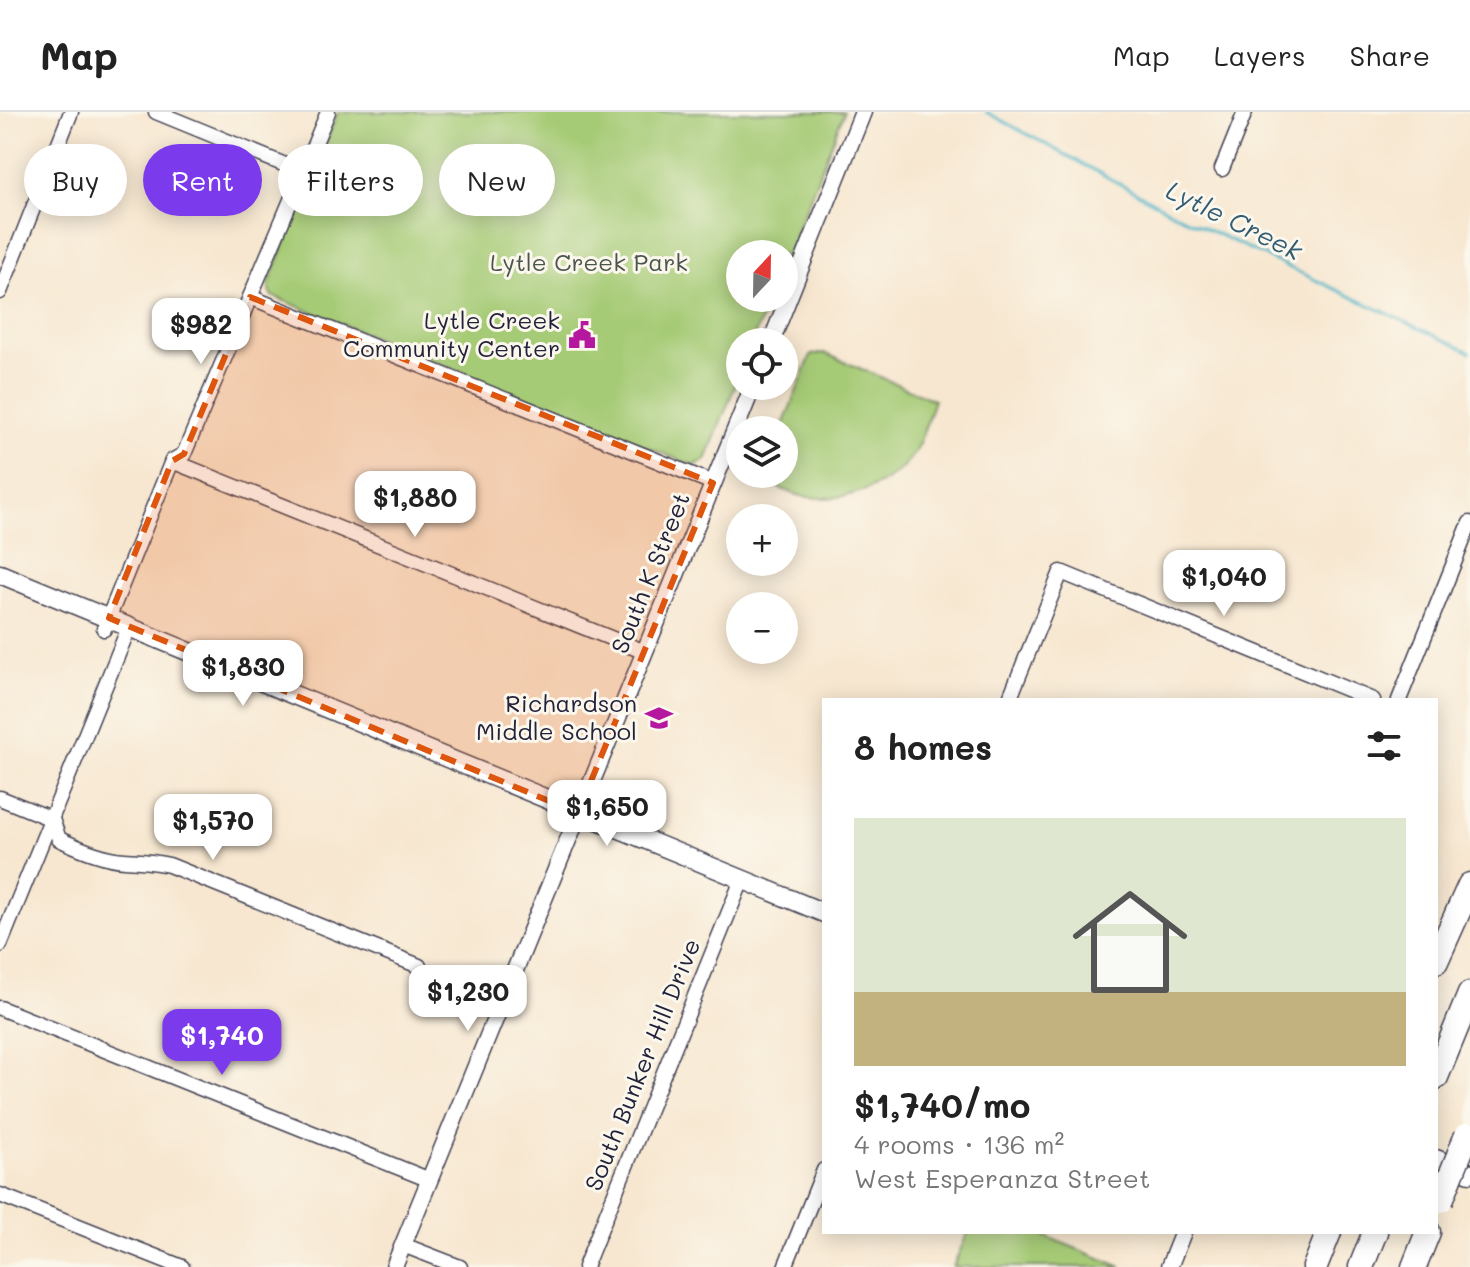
<!DOCTYPE html>
<html lang="en">
<head>
<meta charset="utf-8">
<style>
	:root { --surface:#fff; --page:#f6f6f6; --text:#222; --muted:#767676; --line:#e0e0e0; --accent:#7c3aed }
	body { margin:0; font-family:Mali,sans-serif; background:var(--page); color:var(--text); height:100vh; display:flex; flex-direction:column; font-size:30px; white-space:nowrap }
	* { box-sizing:border-box; margin:0 }
	p { font-size:26px; color:var(--muted) }
	.icon { flex:none; width:44px; height:44px; fill:none; stroke:currentColor; stroke-width:2; stroke-linecap:round; stroke-linejoin:round }
	.map { position:relative; flex:1; overflow:hidden }
	.side { position:absolute; left:822px; top:586px; width:616px; height:536px; display:flex; flex-direction:column; background:var(--surface); border-radius:0px; box-shadow:0 4px 20px #0003 }
	.side>* { flex:none }
	.guide { position:absolute; left:24px; top:32px; width:678px; height:72px; display:flex; gap:16px }
	.needle { width:52px; rotate:22deg }
	.fabs { position:absolute; left:726px; top:128px; display:grid; gap:16px }
	.fabs a { display:grid; place-items:center; width:72px; height:72px; border-radius:50%; background:var(--surface); box-shadow:0 4px 20px #0003; font-size:40px }
	.price { position:absolute; translate:-50% -68px; padding:0 18px; border-radius:16px; background:#fff; color:#222; font-size:26px; line-height:52px; filter:drop-shadow(0 2px 4px #0008) }
	.price::after { content:''; position:absolute; left:50%; top:48px; width:24px; height:18px; margin-left:-12px; background:inherit; clip-path:polygon(0 0,100% 0,50% 100%) }
	.price.on { background:var(--accent); color:#fff }
	ul { padding:0; list-style:none }
	li { display:grid; align-content:center; gap:16px; height:424px; padding:0 32px }
	li span { display:grid; place-items:center; height:248px; border-radius:0px; color:#555 }
	li>.icon { margin-inline-start:auto }
	span .icon { width:144px; height:144px; fill:#fffc; stroke-width:1 }
	li b { font-size:34px }
	h2 { display:flex; justify-content:space-between; align-items:center; height:96px; padding:0 32px; font-size:34px }
	.pill { padding:0 28px; border-radius:36px; background:var(--surface); box-shadow:0 4px 20px #0003; font-size:28px; line-height:72px }
	.pill.on { background:var(--accent); color:#fff }
	header { display:flex; align-items:center; gap:48px; box-sizing:border-box; height:112px; padding:0 40px; background:var(--surface); border-bottom:2px solid var(--line) }
	header strong { font-size:38px }
	nav { display:flex; gap:44px; margin-inline-start:auto; font-size:28px }
	.map>svg:first-child { display:block }
	.green { fill:#a6cb76; stroke:#647658; stroke-width:2 }
	.lines { fill:none; stroke-linecap:round; stroke-linejoin:round }
	.stream { stroke:#48b2c6; stroke-width:3 }
	.minor-casing { stroke:#424051; stroke-width:17 }
	.tertiary-casing { stroke:#424051; stroke-width:19 }
	.secondary-casing { stroke:#424051; stroke-width:21 }
	.motorway-casing { stroke:#424051; stroke-width:27 }
	.minor { stroke:#fff; stroke-width:14 }
	.tertiary { stroke:#fff; stroke-width:16 }
	.secondary { stroke:#fff; stroke-width:18 }
	.motorway { stroke:#fff; stroke-width:24 }
	.motorway-bridge-casing { stroke:#424051; stroke-width:27; stroke-linecap:butt }
	.motorway-bridge { stroke:#fff; stroke-width:24 }
	.marked { fill:#de560e; fill-opacity:0.2; stroke:#de560e; stroke-width:6; stroke-dasharray:16 10; stroke-linejoin:round }
	.labels { text-anchor:middle; stroke-width:6; stroke-linejoin:round; paint-order:stroke }
	.park-label { font-size:24px; fill:#4a554d; stroke:#fbf7ec }
	.poi-label { font-size:24px; fill:#22223b; stroke:#fbf7ec; text-anchor:end }
	.street-label { font-size:24px; fill:#22223b; stroke:#fbf7ec }
	.water-label { font-size:26px; font-style:italic; fill:#315c73; stroke:#fbf7ec }
</style>
</head>
<body>
<header>
<strong>Map</strong>
<nav><a>Map</a><a>Layers</a><a>Share</a></nav>
</header>
<div class="map">
<svg width="1470" height="1155" viewBox="0 0 1470 1155">
	<rect width="100%" height="100%" fill="#fbf7ec"/>
	<filter id="ink" filterUnits="userSpaceOnUse"><feTurbulence type="fractalNoise" baseFrequency=".0125" numOctaves="2"/><feDisplacementMap in="SourceGraphic" scale="16" xChannelSelector="R" yChannelSelector="G"/><feConvolveMatrix kernelMatrix="1 2 1 2 8 2 1 2 1" color-interpolation-filters="sRGB"/></filter>
	<filter id="wash" filterUnits="userSpaceOnUse"><feTurbulence type="fractalNoise" baseFrequency=".006" numOctaves="4" result="noise"/><feDisplacementMap in="SourceGraphic" scale="32" xChannelSelector="R" yChannelSelector="G"/><feGaussianBlur stdDeviation="1.8" result="paint"/><feColorMatrix in="noise" values="0 0 0 0 0 0 0 0 0 0 0 0 0 0 0 0 0 1.4 0 .05"/><feComposite in="paint" operator="in"/></filter>
	<g filter="url(#wash)">
		<rect width="100%" height="100%" fill="#f7e7d0"/>
		<!-- green -->
		<g class="green">
			<polygon points="338,0 844,0 784,151 784,142 740,142 740,186 770,186 752,230 740,230 740,261 706,348 694,354 272,184 268,174"/>
			<path d="M824 241 934 288C928 304 923 326 914 341 892 375 841 392 802 384 788 381 774 373 761 368L763 362H784V318H781L811 243Z"/>
			<polygon points="968,1120 1035,1120 1122,1155 953,1155"/>
		</g>
		<g class="lines">
			<!-- stream -->
			<polyline class="stream" points="986,0 1183,106 1470,240"/>
		</g>
	</g>
	<g filter="url(#ink)">
		<g class="lines">
			<!-- minor casing -->
			<g class="minor-casing">
				<g id="minor">
					<polyline points="156,0 300,59"/>
					<polyline points="1222,57 1245,0"/>
					<polyline points="203,88 229,30"/>
					<polyline points="0,180 71,0"/>
					<polyline points="250,185 713,371"/>
					<polyline points="172,349 645,540"/>
					<polyline points="104,517 172,349 184,342 328,0"/>
					<polyline points="1009,588 1061,460 1373,588"/>
					<polyline points="1399,588 1470,411"/>
					<path d="M0 686 52 707 59 727C78 736 104 747 125 748 142 749 153 749 169 753L419 854"/>
					<polyline points="0,833 125,525"/>
					<polyline points="0,896 430,1068"/>
					<polyline points="0,1083 182,1155"/>
					<polyline points="403,1133 460,1155"/>
					<polyline points="585,1155 742,768"/>
					<polyline points="785,1155 824,1058"/>
				</g>
			</g>
			<!-- tertiary casing -->
			<g class="tertiary-casing">
				<g id="tertiary">
					<polyline points="771,230 863,0"/>
					<polyline points="394,1155 753,274"/>
					<polyline points="1169,1155 1183,1120"/>
				</g>
			</g>
			<!-- secondary casing -->
			<g class="secondary-casing">
				<g id="secondary">
					<polyline points="0,462 824,801"/>
					<polyline points="1436,1047 1470,1061"/>
				</g>
			</g>
			<!-- motorway casing -->
			<g class="motorway-casing">
				<g id="motorway">
					<polyline points="1436,849 1470,773"/>
					<polyline points="1436,965 1470,882"/>
					<polyline points="1315,1155 1329,1120"/>
					<polyline points="1361,1155 1375,1120"/>
					<polyline points="1414,1155 1428,1120"/>
				</g>
			</g>
			<!-- minor -->
			<use href="#minor" class="minor"/>
			<!-- tertiary -->
			<use href="#tertiary" class="tertiary"/>
			<!-- secondary -->
			<use href="#secondary" class="secondary"/>
			<!-- motorway -->
			<use href="#motorway" class="motorway"/>
			<!-- motorway-bridge casing -->
			<g class="motorway-bridge-casing">
				<polyline id="motorway-bridge" points="1441,1088 1467,1023"/>
			</g>
			<!-- motorway-bridge -->
			<use href="#motorway-bridge" class="motorway-bridge"/>
		</g>
	</g>
	<!-- marked area -->
	<path class="marked" d="M250 185 713 371 578 701 109 506 172 349 184 342Z"/>
	<!-- icons -->
	<defs>
		<g id="civic-bare" transform="scale(2.16)"><path d="M-.6-6.5H3V-4.5H.6V-3L4-1V1h2V6H-6V1h2V-1L-.6-3ZM-1.2 2.5V6h2.4V2.5Z" fill="#b5179e" stroke="#fbf7ec" stroke-width="2.5" paint-order="stroke"/></g>
		<g id="school-bare" transform="scale(2.16)"><path d="M0-5L7-2L0 1L-7-2ZM-4 1L0 2.5L4 1V4Q0 6-4 4Z" fill="#b5179e" stroke="#fbf7ec" stroke-width="2.5" paint-order="stroke"/></g>
	</defs>
	<g fill-rule="evenodd">
		<use href="#civic-bare" x="582" y="223"/>
		<use href="#school-bare" x="659" y="606"/>
	</g>
	<g class="labels">
		<!-- park labels -->
		<g class="park-label">
			<text x="589" y="159">Lytle Creek Park</text>
		</g>
		<!-- poi labels -->
		<g class="poi-label">
			<text x="560" y="217">Lytle Creek<tspan x="560" dy="28">Community Center</tspan></text>
			<text x="637" y="600">Richardson<tspan x="637" dy="28">Middle School</tspan></text>
		</g>
		<!-- street labels -->
		<g class="street-label">
			<text transform="translate(651 461) rotate(-68)" y="8">South K Street</text>
			<text transform="translate(643 953) rotate(-68)" y="8">South Bunker Hill Drive</text>
		</g>
		<!-- water labels -->
		<g class="water-label">
			<text transform="translate(1234 109) rotate(26)" y="9">Lytle Creek</text>
		</g>
	</g>
</svg>
<div class="fabs">
<a><svg class="needle" viewBox="-14 -14 28 28"><path d="M0-13l5 13h-10z" fill="#e53935"/><path d="M0 13l5-13h-10z" fill="#767676"/></svg></a>
<a><svg class="icon" aria-label="locate" viewBox="0 0 24 24"><circle cx="12" cy="12" r="6"/><path d="M12 2v4M12 18v4M2 12h4M18 12h4"/></svg></a>
<a><svg class="icon" aria-label="layers" viewBox="0 0 24 24"><path d="M12 4l9 5-9 5-9-5zM3 14l9 5 9-5"/></svg></a>
<a>+</a>
<a>−</a>
</div>
<b class="price" style="left:201px;top:254px">$982</b>
<b class="price" style="left:415px;top:427px">$1,880</b>
<b class="price" style="left:1224px;top:506px">$1,040</b>
<b class="price" style="left:243px;top:596px">$1,830</b>
<b class="price" style="left:607px;top:736px">$1,650</b>
<b class="price" style="left:213px;top:750px">$1,570</b>
<b class="price" style="left:468px;top:921px">$1,230</b>
<b class="price on" style="left:222px;top:965px">$1,740</b>
<div class="guide">
<a class="pill">Buy</a>
<a class="pill on">Rent</a>
<a class="pill">Filters</a>
<a class="pill">New</a>
</div>
<section class="side">
<h2>8 homes<svg class="icon" aria-label="filters" viewBox="0 0 24 24"><path d="M4 7h16M4 17h16"/><circle cx="9" cy="7" r="2"/><circle cx="15" cy="17" r="2"/></svg></h2>
<ul>
<li><span style="background:linear-gradient(#dfe7d0 70%,#c2b280 0)"><svg class="icon" aria-label="home" viewBox="0 0 24 24"><path d="M3 11l9-7 9 7M6 9v11h12V9"/></svg></span><div><b>$1,740/mo</b><p>4 rooms · 136 m²</p><p>West Esperanza Street</p></div></li>
</ul>
</section>
</div>
</body>
</html>
